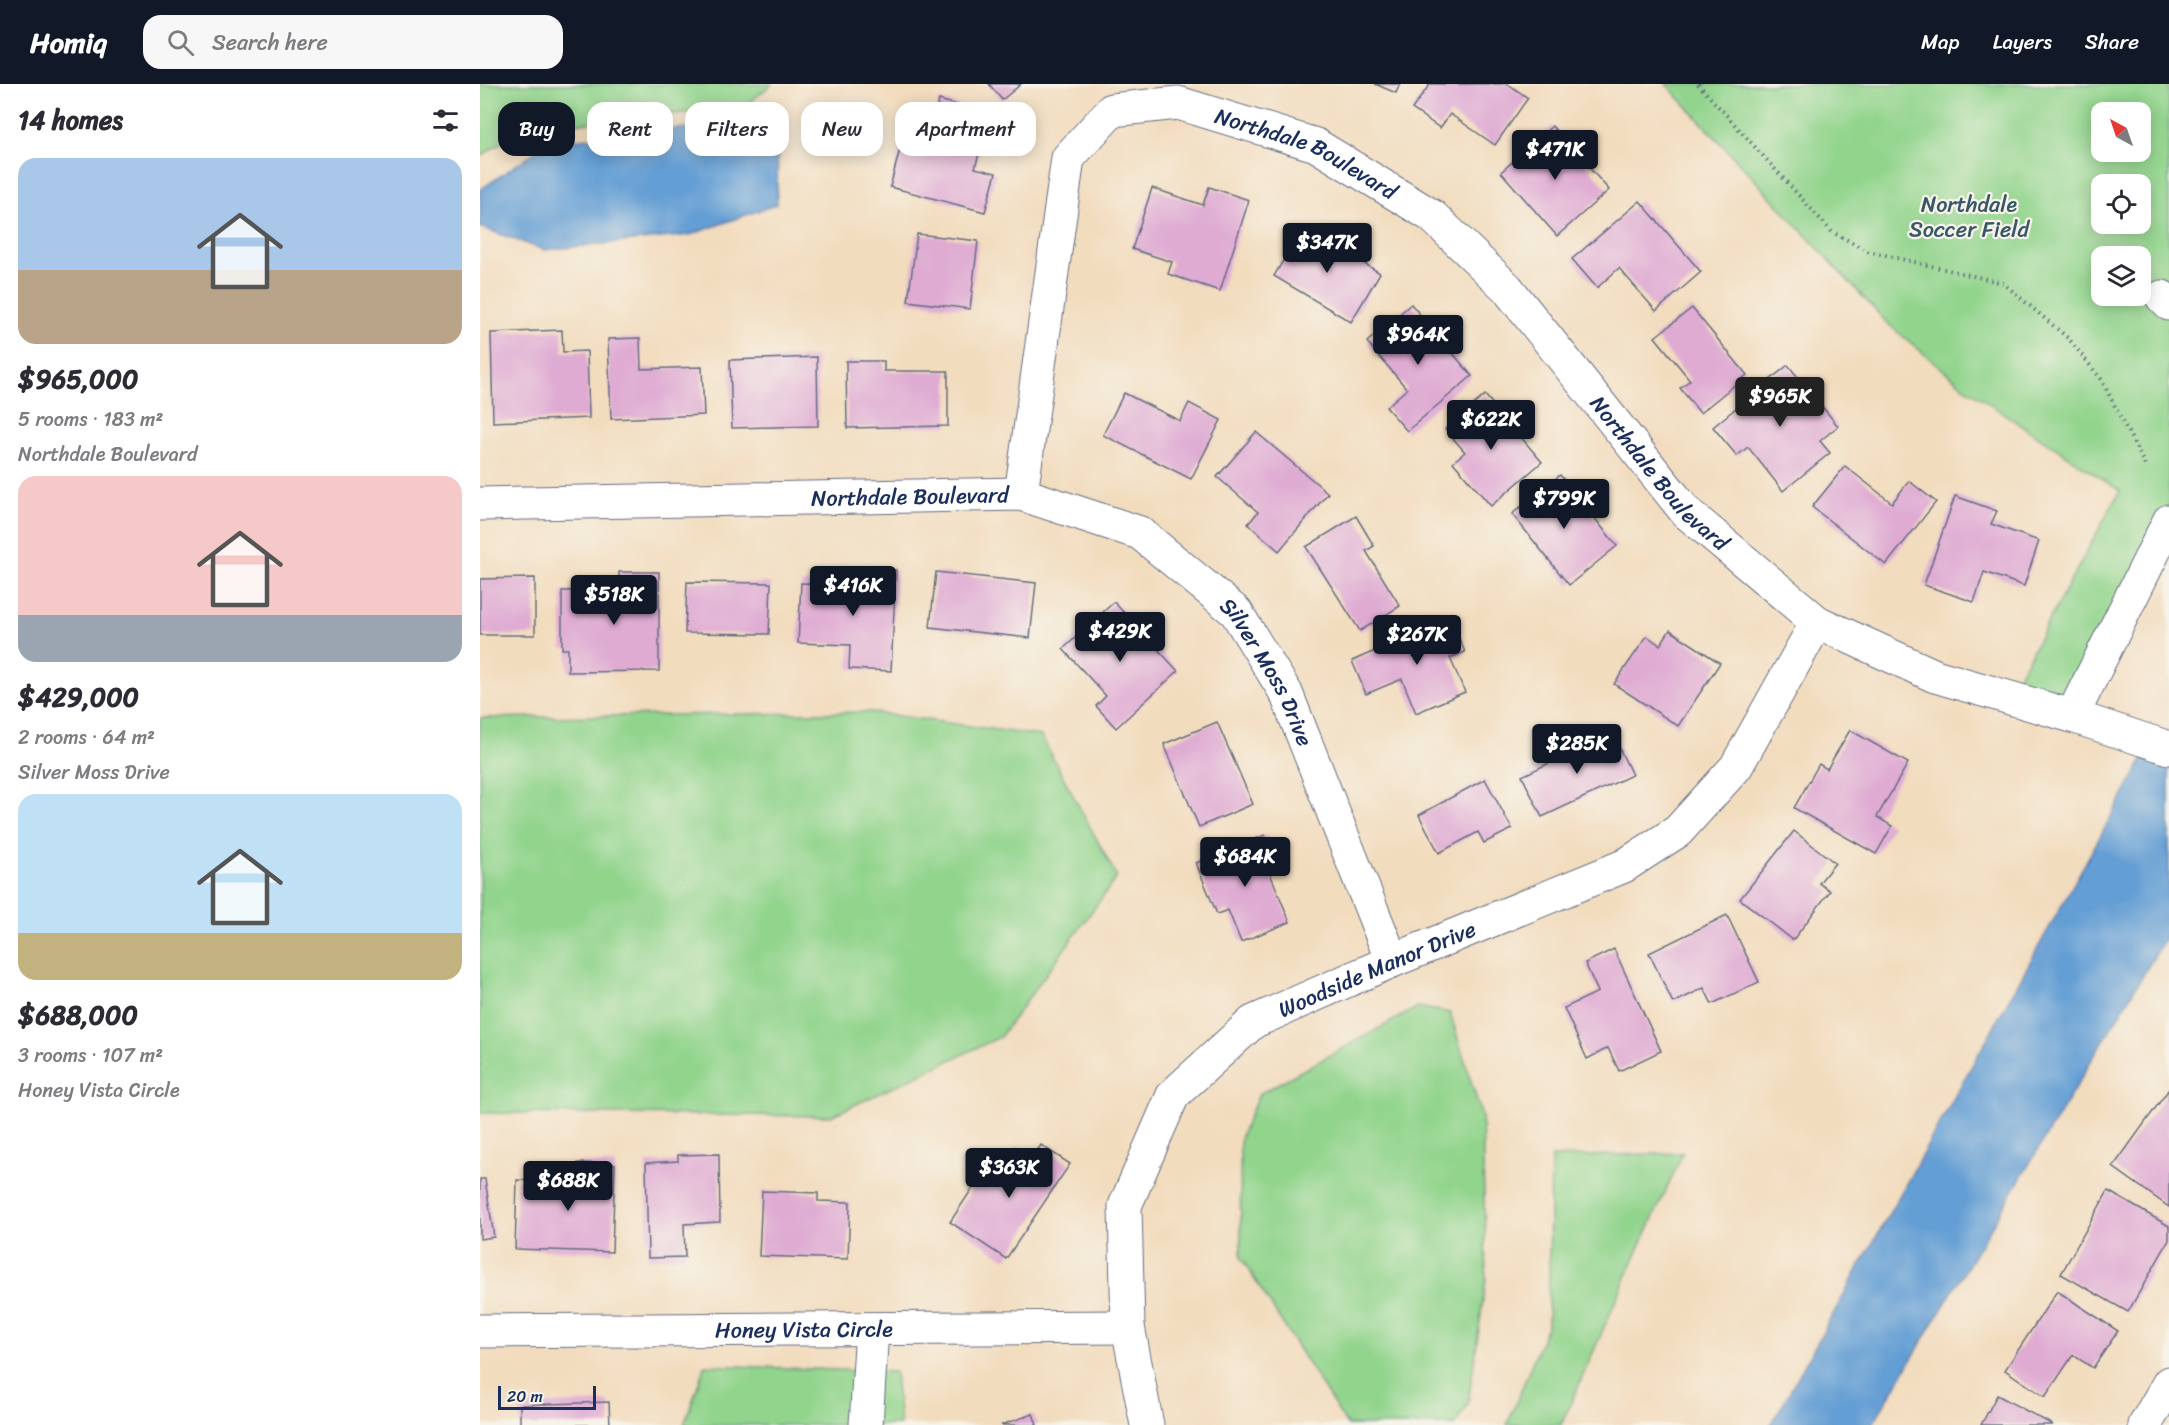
<!DOCTYPE html>
<html lang="en">
<head>
<meta charset="utf-8">
<style>
	:root { --surface:#fff; --page:#f7f7f7; --text:#2b2b33; --muted:#7c7c81; --accent:#111827 }
	body { margin:0; font-family:Sriracha,sans-serif; background:var(--page); color:var(--text); height:100vh; display:flex; flex-direction:column; font-size:22px; white-space:nowrap }
	* { box-sizing:border-box; margin:0 }
	p { font-size:20px; color:var(--muted) }
	.icon { flex:none; width:33px; height:33px; fill:none; stroke:currentColor; stroke-width:2; stroke-linecap:round; stroke-linejoin:round }
	.map { position:relative; flex:1; overflow:hidden }
	.panel { display:flex; flex-direction:column; background:var(--surface); width:480px }
	.panel>* { flex:none }
	.hud { position:absolute; left:18px; top:18px; width:570px; height:54px; display:flex; gap:12px }
	.needle { width:39px; rotate:320deg }
	.buttons { position:absolute; left:1611px; top:18px; display:grid; gap:12px }
	.buttons a { display:grid; place-items:center; width:60px; height:60px; border-radius:12px; background:var(--surface); box-shadow:0 3px 15px #0003; font-size:30px }
	.scale { position:absolute; left:18px; bottom:15px; width:98px; box-sizing:border-box; padding-left:6px; border:3px solid #1b2f5e; border-top:0; font-size:16px; line-height:21px; white-space:nowrap; color:#1b2f5e; -webkit-text-stroke:4px #f7f3e8; paint-order:stroke }
	.price { position:absolute; translate:-50% -51px; padding:0 14px; border-radius:6px; background:var(--accent); color:#fff; font-size:20px; line-height:39px; filter:drop-shadow(0 2px 3px #0008) }
	.price::after { content:''; position:absolute; left:50%; top:36px; width:18px; height:14px; margin-left:-9px; background:inherit; clip-path:polygon(0 0,100% 0,50% 100%) }
	.price.selected { background:#222; color:#fff }
	ul { padding:0; list-style:none }
	li { display:grid; align-content:center; gap:12px; height:318px; padding:0 18px }
	li span { display:grid; place-items:center; height:186px; border-radius:18px; color:#555 }
	li>.icon { margin-inline-start:auto }
	span .icon { width:108px; height:108px; fill:#fffc; stroke-width:1 }
	li b { font-size:26px }
	h2 { display:flex; justify-content:space-between; align-items:center; height:72px; padding:0 18px; font-size:26px }
	.tag { padding:0 21px; border-radius:18px; background:var(--surface); box-shadow:0 3px 15px #0003; font-size:21px; line-height:54px }
	.tag.selected { background:var(--accent); color:#fff }
	header { display:flex; align-items:center; gap:36px; box-sizing:border-box; height:84px; padding:0 30px; background:var(--accent); color:#fff }
	header strong { font-size:28px }
	nav { display:flex; gap:33px; margin-inline-start:auto; font-size:21px }
	.search { width:420px; height:54px; background:var(--page); display:flex; align-items:center; gap:15px; box-sizing:border-box; padding:0 21px; border-radius:18px; color:var(--muted); font-size:22px }
	main { display:flex; flex:1; min-height:0 }
	.map>svg:first-child { display:block }
	.green { fill:#91d48c; stroke:#568275; stroke-width:1.5; fill-rule:evenodd }
	.water { fill:#649ed4; stroke:#406699; stroke-width:1.5 }
	.building { fill:#dfabd3 }
	.lines { fill:none; stroke-linecap:round; stroke-linejoin:round }
	.minor-casing { stroke:#666c80; stroke-width:35 }
	.path { stroke:#666c80; stroke-width:4; stroke-dasharray:1.5 4.5; stroke-linecap:butt }
	.minor { stroke:#fff; stroke-width:33 }
	.labels { text-anchor:middle; stroke-width:4.5; stroke-linejoin:round; paint-order:stroke }
	.street-label { font-size:22px; fill:#1b2f5e; stroke:#f7f3e8 }
	.park-label { font-size:22px; fill:#38586a; stroke:#f7f3e8 }
</style>
</head>
<body>
<header>
<strong>Homiq</strong>
<div class="search"><svg class="icon" aria-label="search" viewBox="0 0 24 24"><circle cx="10" cy="10" r="6"/><path d="M15 15l6 6"/></svg>Search here</div>
<nav><a>Map</a><a>Layers</a><a>Share</a></nav>
</header>
<main>
<section class="panel">
<h2>14 homes<svg class="icon" aria-label="filters" viewBox="0 0 24 24"><path d="M4 7h16M4 17h16"/><circle cx="9" cy="7" r="2"/><circle cx="15" cy="17" r="2"/></svg></h2>
<ul>
<li><span style="background:linear-gradient(#a9c7e8 60%,#b9a48a 0)"><svg class="icon" aria-label="home" viewBox="0 0 24 24"><path d="M3 11l9-7 9 7M6 9v11h12V9"/></svg></span><div><b>$965,000</b><p>5 rooms · 183 m²</p><p>Northdale Boulevard</p></div></li>
<li><span style="background:linear-gradient(#f6c9c9 75%,#9aa5b1 0)"><svg class="icon" aria-label="home" viewBox="0 0 24 24"><path d="M3 11l9-7 9 7M6 9v11h12V9"/></svg></span><div><b>$429,000</b><p>2 rooms · 64 m²</p><p>Silver Moss Drive</p></div></li>
<li><span style="background:linear-gradient(#bfe0f5 75%,#c2b280 0)"><svg class="icon" aria-label="home" viewBox="0 0 24 24"><path d="M3 11l9-7 9 7M6 9v11h12V9"/></svg></span><div><b>$688,000</b><p>3 rooms · 107 m²</p><p>Honey Vista Circle</p></div></li>
</ul>
</section>
<div class="map">
<svg width="1689" height="1341" viewBox="0 0 1689 1341">
	<rect width="100%" height="100%" fill="#f7f3e8"/>
	<filter id="ink" filterUnits="userSpaceOnUse"><feTurbulence type="fractalNoise" baseFrequency=".0167" numOctaves="2"/><feDisplacementMap in="SourceGraphic" scale="12" xChannelSelector="R" yChannelSelector="G"/><feConvolveMatrix kernelMatrix="1 2 1 2 8 2 1 2 1" color-interpolation-filters="sRGB"/></filter>
	<filter id="wash" filterUnits="userSpaceOnUse"><feTurbulence type="fractalNoise" baseFrequency=".008" numOctaves="4" result="noise"/><feDisplacementMap in="SourceGraphic" scale="24" xChannelSelector="R" yChannelSelector="G"/><feGaussianBlur stdDeviation="1.35" result="paint"/><feColorMatrix in="noise" values="0 0 0 0 0 0 0 0 0 0 0 0 0 0 0 0 0 1.4 0 .05"/><feComposite in="paint" operator="in"/></filter>
	<g filter="url(#wash)">
		<rect width="100%" height="100%" fill="#f2dcbe"/>
		<!-- green -->
		<g class="green">
			<polygon points="0,0 292,0 264,23 41,45 0,73"/>
			<path d="M1186 0H1689V458L1592 632 1527 613 1640 407 1484 303 1407 239ZM1622 28H1660V68H1622ZM1622 100H1660V140H1622ZM1622 172H1660V212H1622Z"/>
			<polygon points="390,628 561,652 637,793 520,953 351,1032 0,1029 0,634"/>
			<polygon points="938,923 970,929 1002,1033 1006,1195 988,1320 975,1341 867,1341 761,1174 760,1054 779,1010"/>
			<polygon points="1203,1069 1152,1180 1081,1341 1027,1341 1068,1240 1071,1073"/>
			<polygon points="225,1281 415,1288 420,1341 204,1341"/>
		</g>
		<!-- water -->
		<g class="water">
			<polygon points="265,38 298,42 297,120 210,151 64,166 0,143 0,106 69,58"/>
			<polygon points="1664,674 1689,683 1689,848 1392,1341 1291,1341"/>
		</g>
		<g id="blocks">
			<!-- building -->
			<g class="building">
				<polygon points="509,0 541,0 522,16"/>
				<polygon points="895,0 920,0 916,9"/>
				<polygon points="950,0 1028,0 1048,14 1015,61 970,30 960,44 932,25"/>
				<polygon points="459,16 510,30 495,84 516,89 505,128 410,103 420,65 444,71"/>
				<polygon points="1072,42 1129,106 1077,152 1021,88"/>
				<polygon points="729,103 769,116 740,207 688,190 692,178 652,165 672,104 723,121"/>
				<polygon points="1160,117 1221,188 1176,227 1139,184 1117,204 1092,175"/>
				<polygon points="823,143 900,189 871,238 794,192"/>
				<polygon points="437,150 498,157 490,225 428,217"/>
				<polygon points="931,220 992,292 927,347 906,323 927,305 887,258"/>
				<polygon points="1212,224 1267,291 1220,329 1200,304 1210,296 1175,253"/>
				<polygon points="82,246 83,268 107,267 109,334 13,338 11,249"/>
				<polygon points="160,254 161,285 222,283 224,331 131,335 128,255"/>
				<polygon points="337,273 338,342 252,344 250,276"/>
				<polygon points="366,277 404,277 404,287 468,287 468,342 367,344"/>
				<polygon points="1308,281 1358,342 1340,357 1350,369 1303,407 1268,363 1257,372 1233,343"/>
				<polygon points="644,309 700,337 709,319 741,336 711,395 623,351"/>
				<polygon points="1005,311 1062,378 1011,422 973,378 985,368 965,345"/>
				<polygon points="776,348 848,409 799,467 768,440 778,428 737,393"/>
				<polygon points="1365,382 1412,419 1429,397 1456,418 1406,481 1332,423"/>
				<polygon points="1080,391 1137,462 1089,501 1032,430"/>
				<polygon points="1475,412 1517,427 1511,440 1559,457 1544,502 1504,488 1494,518 1444,501"/>
				<polygon points="876,432 894,462 886,467 920,522 880,547 826,463"/>
				<polygon points="368,484 416,486 411,587 369,585 370,561 318,559 321,499 367,501"/>
				<polygon points="139,488 179,488 179,587 88,588 88,565 82,565 82,507 139,506"/>
				<polygon points="456,488 556,499 550,554 450,543"/>
				<polygon points="55,494 55,551 0,551 0,495"/>
				<polygon points="207,498 291,499 289,550 205,549"/>
				<polygon points="634,518 698,587 636,644 616,622 626,612 583,565"/>
				<polygon points="970,534 985,568 970,574 985,608 936,629 922,595 886,610 872,577"/>
				<polygon points="1190,546 1240,579 1198,642 1134,600 1167,552 1180,561"/>
				<polygon points="737,638 773,720 719,743 684,660"/>
				<polygon points="1370,646 1428,679 1397,733 1412,742 1396,770 1314,724 1339,680 1347,685"/>
				<polygon points="1132,649 1152,691 1062,733 1042,692"/>
				<polygon points="1005,695 1032,745 1004,759 998,748 959,769 939,731"/>
				<polygon points="1314,747 1355,779 1339,799 1350,807 1313,856 1260,815"/>
				<polygon points="785,751 796,778 787,782 810,838 761,858 748,826 737,830 716,779"/>
				<polygon points="1247,831 1279,898 1232,920 1224,904 1193,919 1169,869"/>
				<polygon points="1134,865 1181,967 1139,987 1128,964 1107,975 1084,924 1118,908 1105,879"/>
				<polygon points="1689,1005 1689,1123 1633,1083"/>
				<polygon points="561,1061 590,1080 526,1175 470,1138 508,1081 520,1088 536,1063 553,1074"/>
				<polygon points="239,1070 240,1138 204,1140 205,1173 168,1174 166,1079 198,1077 198,1071"/>
				<polygon points="98,1079 135,1080 132,1168 35,1165 37,1096 97,1098"/>
				<polygon points="0,1095 5,1095 14,1153 0,1155"/>
				<polygon points="282,1107 338,1109 338,1117 370,1118 368,1175 279,1172"/>
				<polygon points="1628,1107 1689,1142 1689,1156 1648,1228 1581,1190"/>
				<polygon points="1577,1207 1638,1247 1613,1284 1593,1271 1565,1313 1525,1286"/>
				<polygon points="1517,1311 1573,1341 1501,1341"/>
				<polygon points="129,1318 130,1341 40,1341 40,1321"/>
				<polygon points="553,1330 557,1341 521,1341"/>
			</g>
		</g>
	</g>
	<g filter="url(#ink)">
		<use href="#blocks" fill-opacity="0" stroke="#666c80" stroke-width="1.5"/>
		<g class="lines">
			<!-- minor casing -->
			<g class="minor-casing">
				<g id="minor">
					<polyline points="1682,213 1689,220"/>
					<path id="s1" d="M541 410 588 74 632 26 698 19 836 61 952 132 1027 204 1206 428 1337 538 1455 592 1592 632 1689 664"/>
					<path id="s2" d="M0 420 541 410 660 449 756 528 806 609 912 877"/>
					<polyline points="1592,632 1689,437"/>
					<path id="s3" d="M0 1247 648 1243"/>
					<polyline points="386,1341 392,1245"/>
					<path id="s4" d="M667 1341 648 1243 645 1122 693 1011 773 938 912 877 1144 782 1198 747 1256 683 1337 538"/>
					<polyline points="1665,1341 1689,1299"/>
				</g>
			</g>
			<!-- path -->
			<polyline class="path" points="1218,0 1352,148 1388,167 1523,199 1589,255 1621,295 1667,385"/>
			<!-- minor -->
			<use href="#minor" class="minor"/>
		</g>
	</g>
	<g class="labels">
		<!-- street labels -->
		<g class="street-label">
			<text dy="8" stroke="none"><textPath href="#s1" startOffset="609">Northdale Boulevard</textPath></text>
			<text dy="8" stroke="none"><textPath href="#s1" startOffset="1095">Northdale Boulevard</textPath></text>
			<text dy="8" stroke="none"><textPath href="#s2" startOffset="430">Northdale Boulevard</textPath></text>
			<text dy="8" stroke="none"><textPath href="#s2" startOffset="858">Silver Moss Drive</textPath></text>
			<text dy="8" stroke="none"><textPath href="#s4" startOffset="585">Woodside Manor Drive</textPath></text>
			<text dy="8" stroke="none"><textPath href="#s3" startOffset="324">Honey Vista Circle</textPath></text>
		</g>
		<!-- park labels -->
		<g class="park-label">
			<text x="1489" y="128">Northdale<tspan x="1489" dy="25">Soccer Field</tspan></text>
		</g>
	</g>
</svg>
<div class="buttons">
<a><svg class="needle" viewBox="-14 -14 28 28"><path d="M0-13l5 13h-10z" fill="#e53935"/><path d="M0 13l5-13h-10z" fill="#7c7c81"/></svg></a>
<a><svg class="icon" aria-label="locate" viewBox="0 0 24 24"><circle cx="12" cy="12" r="6"/><path d="M12 2v4M12 18v4M2 12h4M18 12h4"/></svg></a>
<a><svg class="icon" aria-label="layers" viewBox="0 0 24 24"><path d="M12 4l9 5-9 5-9-5zM3 14l9 5 9-5"/></svg></a>
</div>
<div class="scale">20 m</div>
<b class="price" style="left:1075px;top:97px">$471K</b>
<b class="price" style="left:847px;top:190px">$347K</b>
<b class="price" style="left:938px;top:282px">$964K</b>
<b class="price selected" style="left:1300px;top:344px">$965K</b>
<b class="price" style="left:1011px;top:367px">$622K</b>
<b class="price" style="left:1084px;top:446px">$799K</b>
<b class="price" style="left:373px;top:533px">$416K</b>
<b class="price" style="left:134px;top:542px">$518K</b>
<b class="price" style="left:640px;top:579px">$429K</b>
<b class="price" style="left:937px;top:582px">$267K</b>
<b class="price" style="left:1097px;top:691px">$285K</b>
<b class="price" style="left:765px;top:804px">$684K</b>
<b class="price" style="left:529px;top:1115px">$363K</b>
<b class="price" style="left:88px;top:1128px">$688K</b>
<div class="hud">
<a class="tag selected">Buy</a>
<a class="tag">Rent</a>
<a class="tag">Filters</a>
<a class="tag">New</a>
<a class="tag">Apartment</a>
</div>
</div>
</main>
</body>
</html>
